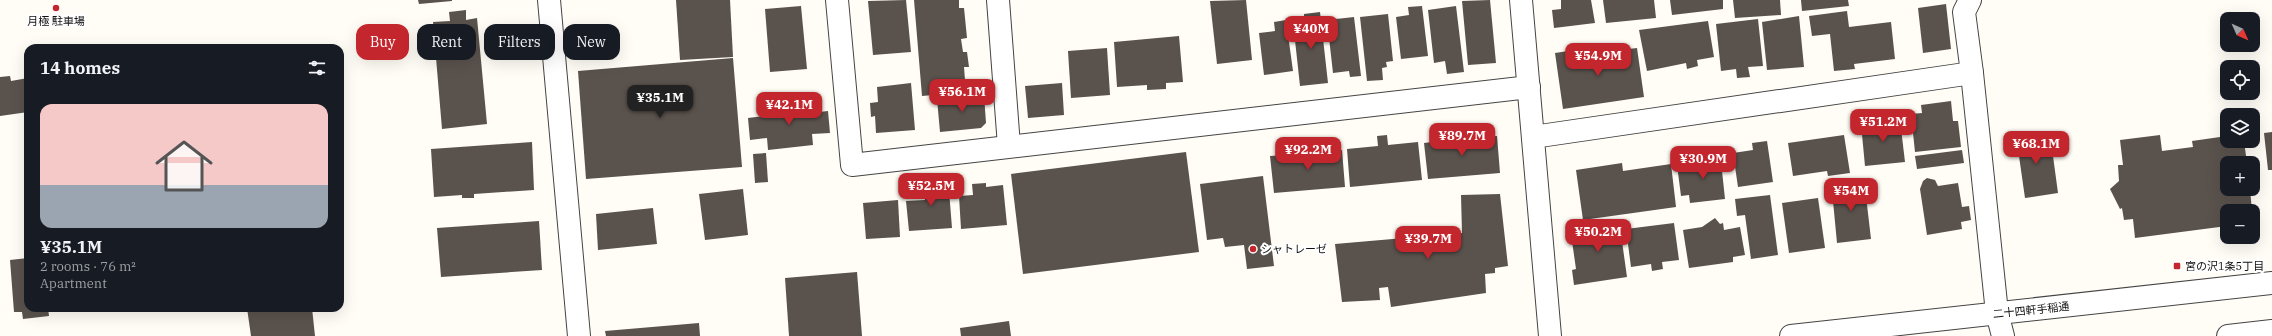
<!DOCTYPE html>
<html lang="en">
<head>
<meta charset="utf-8">
<style>
	:root { --surface:#171b24; --page:#20242c; --text:#f1f3f6; --muted:#9ea1a6; --line:#363941; --accent:#c4262e }
	body { margin:0; font-family:"IBM Plex Serif","Noto Sans JP",serif; background:var(--page); color:var(--text); height:100vh; display:flex; flex-direction:column; font-size:15px; white-space:nowrap }
	* { box-sizing:border-box; margin:0 }
	p { font-size:13px; color:var(--muted) }
	.icon { flex:none; width:22px; height:22px; fill:none; stroke:currentColor; stroke-width:2; stroke-linecap:round; stroke-linejoin:round }
	.map { position:relative; flex:1; overflow:hidden }
	.side { position:absolute; left:24px; top:44px; width:320px; height:268px; display:flex; flex-direction:column; background:var(--surface); border-radius:12px; box-shadow:0 4px 16px #0002 }
	.side>* { flex:none }
	.banner { position:absolute; left:356px; top:24px; width:380px; height:36px; display:flex; gap:8px }
	.needle { width:26px; rotate:135deg }
	.tools { position:absolute; left:2220px; top:12px; display:grid; gap:8px }
	.tools a { display:grid; place-items:center; width:40px; height:40px; border-radius:8px; background:var(--surface); box-shadow:0 4px 16px #0002; font-size:20px }
	.price { position:absolute; translate:-50% -34px; padding:0 9px; border-radius:8px; background:var(--accent); color:#fff; font-size:13px; line-height:26px; filter:drop-shadow(0 1px 2px #0008) }
	.price::after { content:''; position:absolute; left:50%; top:24px; width:12px; height:9px; margin-left:-6px; background:inherit; clip-path:polygon(0 0,100% 0,50% 100%) }
	.price.active { background:#222; color:#fff }
	ul { padding:0; list-style:none }
	li { display:grid; align-content:center; gap:8px; height:212px; padding:0 16px }
	li+li { border-top:1px solid var(--line) }
	li span { display:grid; place-items:center; height:124px; border-radius:12px; color:#555 }
	li>.icon { margin-inline-start:auto }
	span .icon { width:72px; height:72px; fill:#fffc; stroke-width:1 }
	li b { font-size:17px }
	h2 { display:flex; justify-content:space-between; align-items:center; height:48px; padding:0 16px; font-size:17px }
	.pill { padding:0 14px; border-radius:12px; background:var(--surface); box-shadow:0 4px 16px #0002; font-size:14px; line-height:36px }
	.pill.active { background:var(--accent); color:#fff }
	.map>svg:first-child { display:block }
	.building { fill:#5a524d }
	.lines { fill:none; stroke-linecap:round; stroke-linejoin:round }
	.minor-casing { stroke:#444; stroke-width:24 }
	.minor { stroke:#fff; stroke-width:22 }
	.poi-dot { fill:#c4262e; stroke:#fff; stroke-width:1.5 }
	.labels { text-anchor:middle; stroke-width:4; stroke-linejoin:round; paint-order:stroke }
	.poi-label { font-size:11px; fill:#111; stroke:#fff; text-anchor:start }
	.street-label { font-size:11px; fill:#111; stroke:#fff }
</style>
</head>
<body>
<div class="map">
<svg width="2272" height="336" viewBox="0 0 2272 336">
	<rect width="100%" height="100%" fill="#fffdf5"/>
	<!-- building -->
	<g class="building">
		<polygon points="418,0 452,0 452,1 419,4"/>
		<polygon points="676,0 730,0 733,57 680,60"/>
		<polygon points="906,0 911,52 873,55 868,1"/>
		<polygon points="914,0 959,0 959,8 964,8 967,38 961,39 963,52 967,52 969,67 964,67 965,80 943,81 944,94 922,96"/>
		<polygon points="1246,0 1252,60 1217,64 1210,1"/>
		<polygon points="1490,0 1496,63 1468,65 1462,1"/>
		<polygon points="1561,0 1591,0 1595,23 1554,28 1552,10 1561,9"/>
		<polygon points="1603,0 1654,0 1656,18 1606,23"/>
		<polygon points="1670,0 1723,0 1723,9 1672,15"/>
		<polygon points="1733,0 1780,0 1781,15 1735,18"/>
		<polygon points="1801,0 1848,0 1849,6 1802,11"/>
		<polygon points="1946,4 1951,49 1923,53 1918,8"/>
		<polygon points="801,6 807,69 770,72 765,9"/>
		<polygon points="1422,6 1428,56 1401,59 1396,17 1409,15 1408,7"/>
		<polygon points="1456,6 1464,72 1447,74 1445,61 1434,63 1428,10"/>
		<polygon points="466,10 466,20 477,18 487,124 442,129 433,22 450,21 449,12"/>
		<polygon points="1847,11 1849,27 1891,22 1895,59 1854,64 1855,69 1834,71 1830,34 1812,36 1809,16"/>
		<polygon points="1320,12 1328,83 1300,86 1293,22 1304,21 1304,14"/>
		<polygon points="1388,14 1393,61 1386,62 1387,67 1382,68 1383,80 1367,81 1360,17"/>
		<polygon points="1799,16 1804,67 1767,70 1762,22"/>
		<polygon points="1354,17 1361,76 1350,77 1349,71 1333,73 1327,20"/>
		<polygon points="1758,19 1763,66 1748,67 1750,77 1737,78 1736,69 1721,71 1716,24"/>
		<polygon points="1286,20 1293,71 1264,75 1259,33 1275,31 1274,22"/>
		<polygon points="1708,21 1714,57 1697,60 1698,66 1687,69 1686,63 1647,71 1639,30"/>
		<polygon points="1179,36 1183,82 1166,83 1166,89 1147,90 1147,85 1117,87 1114,42"/>
		<polygon points="1601,46 1602,56 1621,53 1621,50 1637,48 1644,97 1563,109 1555,53"/>
		<polygon points="1107,48 1110,95 1071,98 1068,51"/>
		<polygon points="733,58 742,167 586,179 578,71"/>
		<polygon points="10,76 11,81 28,78 28,112 0,116 0,77"/>
		<polygon points="911,83 915,130 876,133 875,116 871,117 870,103 878,102 877,87"/>
		<polygon points="1062,83 1064,115 1028,118 1025,86"/>
		<polygon points="984,95 986,123 981,128 940,132 937,99"/>
		<polygon points="1951,101 1953,121 1958,121 1961,147 1915,152 1911,114 1922,113 1921,105"/>
		<polygon points="809,104 810,113 828,111 830,133 812,134 813,145 768,150 767,138 750,140 748,118 765,116 764,108"/>
		<polygon points="1900,120 1905,162 1865,166 1861,124"/>
		<polygon points="1465,128 1465,138 1497,136 1500,173 1428,179 1424,143 1456,139 1455,129"/>
		<polygon points="2272,132 2272,170 2268,170 2264,133"/>
		<polygon points="2050,134 2058,193 2025,198 2019,156 2014,157 2012,139"/>
		<polygon points="1387,135 1388,145 1418,142 1422,180 1350,187 1347,149 1378,146 1377,136"/>
		<polygon points="1844,135 1850,173 1828,176 1827,171 1793,176 1788,143"/>
		<polygon points="2160,135 2162,151 2193,147 2192,141 2227,136 2227,141 2244,141 2247,163 2227,163 2227,189 2250,189 2252,211 2227,211 2227,226 2135,238 2133,219 2124,220 2122,208 2120,209 2110,189 2119,181 2118,165 2123,165 2120,140"/>
		<polygon points="1767,141 1773,182 1738,187 1733,153 1753,150 1752,143"/>
		<polygon points="532,142 534,190 474,194 474,198 462,198 462,195 434,197 431,149"/>
		<polygon points="1310,142 1310,153 1342,150 1345,187 1274,193 1270,156 1300,154 1299,143"/>
		<polygon points="1962,150 1964,163 1917,169 1915,156"/>
		<polygon points="1186,152 1199,252 1023,274 1011,174"/>
		<polygon points="1720,152 1725,199 1690,203 1689,195 1681,196 1677,165 1709,161 1708,153"/>
		<polygon points="766,153 768,182 755,183 753,154"/>
		<polygon points="1622,163 1623,171 1671,164 1676,207 1583,220 1576,170"/>
		<polygon points="1263,176 1274,266 1247,269 1244,245 1225,247 1223,238 1207,240 1200,184"/>
		<polygon points="948,178 952,228 909,231 906,201 925,200 924,179"/>
		<polygon points="1927,178 1935,180 1938,186 1958,183 1962,207 1969,206 1971,220 1961,222 1962,229 1927,235 1920,189 1923,181"/>
		<polygon points="1864,179 1871,239 1837,243 1833,201 1837,200 1834,183"/>
		<polygon points="986,183 986,187 1003,185 1007,225 961,229 959,196 973,195 972,184"/>
		<polygon points="743,189 748,235 705,240 699,194"/>
		<polygon points="1500,194 1508,266 1495,268 1495,273 1485,274 1486,293 1391,307 1388,287 1379,288 1380,300 1342,302 1335,244 1462,233 1461,195"/>
		<polygon points="1770,195 1778,255 1751,259 1745,215 1737,216 1735,199"/>
		<polygon points="1818,198 1825,248 1789,253 1782,203"/>
		<polygon points="898,200 900,237 866,239 863,203"/>
		<polygon points="653,208 657,244 598,250 596,214"/>
		<polygon points="1715,218 1720,224 1723,223 1724,230 1740,227 1745,255 1733,257 1733,262 1689,268 1683,230 1702,227"/>
		<polygon points="1619,220 1627,277 1574,285 1572,270 1576,269 1570,227"/>
		<polygon points="539,221 542,270 441,277 437,228"/>
		<polygon points="1674,223 1679,260 1662,262 1663,269 1652,271 1651,264 1631,267 1626,229"/>
		<polygon points="28,258 28,308 48,308 49,316 23,319 22,312 14,312 10,260"/>
		<polygon points="857,272 862,336 789,336 785,278"/>
		<polygon points="247,308 312,308 315,336 251,336"/>
		<polygon points="1009,321 1011,336 961,336 960,328"/>
		<polygon points="699,323 700,336 606,336 605,331"/>
	</g>
	<g class="lines">
		<!-- minor casing -->
		<g class="minor-casing">
			<g id="minor">
				<polyline points="549,0 579,336"/>
				<polyline points="837,0 852,165 1529,87"/>
				<polyline points="998,0 1009,146"/>
				<polyline points="1521,0 1550,336"/>
				<polyline points="1970,0 1964,12 1972,73 1997,313 2003,336"/>
				<polyline points="1533,137 1972,73"/>
				<polyline points="1791,336 2272,283"/>
				<polyline points="2228,336 2272,331"/>
			</g>
		</g>
		<!-- minor -->
		<use href="#minor" class="minor"/>
	</g>
	<!-- markers -->
	<g class="poi-dot">
		<circle cx="56" cy="8" r="4"/>
		<circle cx="1253" cy="249" r="4"/>
		<rect x="2173" y="262" width="8" height="8" rx="2"/>
	</g>
	<g class="labels">
		<!-- poi labels -->
		<g class="poi-label">
			<text x="56" y="25" text-anchor="middle">月極 駐車場</text>
			<text x="1261" y="253">シャトレーゼ</text>
			<text x="2185" y="270">宮の沢1条5丁目</text>
		</g>
		<!-- street labels -->
		<g class="street-label">
			<text transform="translate(2031 310) rotate(-6)" y="4">二十四軒手稲通</text>
		</g>
	</g>
</svg>
<div class="tools">
<a><svg class="needle" viewBox="-14 -14 28 28"><path d="M0-13l5 13h-10z" fill="#e53935"/><path d="M0 13l5-13h-10z" fill="#9ea1a6"/></svg></a>
<a><svg class="icon" aria-label="locate" viewBox="0 0 24 24"><circle cx="12" cy="12" r="6"/><path d="M12 2v4M12 18v4M2 12h4M18 12h4"/></svg></a>
<a><svg class="icon" aria-label="layers" viewBox="0 0 24 24"><path d="M12 4l9 5-9 5-9-5zM3 14l9 5 9-5"/></svg></a>
<a>+</a>
<a>−</a>
</div>
<b class="price" style="left:1311px;top:50px">¥40M</b>
<b class="price" style="left:1598px;top:77px">¥54.9M</b>
<b class="price" style="left:962px;top:113px">¥56.1M</b>
<b class="price active" style="left:660px;top:119px">¥35.1M</b>
<b class="price" style="left:789px;top:126px">¥42.1M</b>
<b class="price" style="left:1883px;top:143px">¥51.2M</b>
<b class="price" style="left:1462px;top:157px">¥89.7M</b>
<b class="price" style="left:2036px;top:165px">¥68.1M</b>
<b class="price" style="left:1308px;top:171px">¥92.2M</b>
<b class="price" style="left:1703px;top:180px">¥30.9M</b>
<b class="price" style="left:931px;top:207px">¥52.5M</b>
<b class="price" style="left:1851px;top:212px">¥54M</b>
<b class="price" style="left:1598px;top:253px">¥50.2M</b>
<b class="price" style="left:1428px;top:260px">¥39.7M</b>
<div class="banner">
<a class="pill active">Buy</a>
<a class="pill">Rent</a>
<a class="pill">Filters</a>
<a class="pill">New</a>
</div>
<section class="side">
<h2>14 homes<svg class="icon" aria-label="filters" viewBox="0 0 24 24"><path d="M4 7h16M4 17h16"/><circle cx="9" cy="7" r="2"/><circle cx="15" cy="17" r="2"/></svg></h2>
<ul>
<li><span style="background:linear-gradient(#f6c9c9 65%,#9aa5b1 0)"><svg class="icon" aria-label="home" viewBox="0 0 24 24"><path d="M3 11l9-7 9 7M6 9v11h12V9"/></svg></span><div><b>¥35.1M</b><p>2 rooms · 76 m²</p><p>Apartment</p></div></li>
</ul>
</section>
</div>
</body>
</html>
